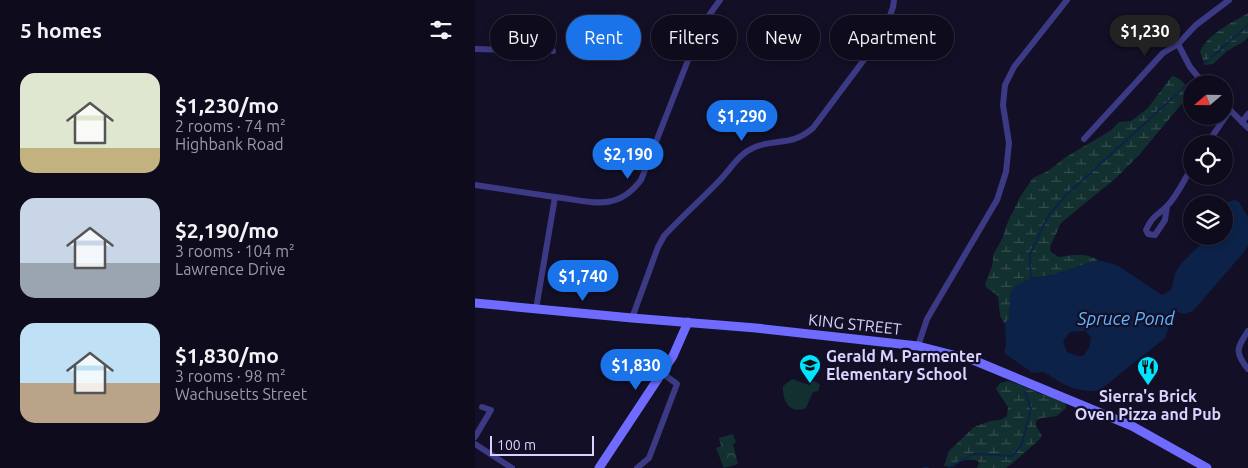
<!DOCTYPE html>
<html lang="en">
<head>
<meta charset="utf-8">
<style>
	:root { --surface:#0e0b1c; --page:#1c1929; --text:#f1f3f6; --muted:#9b9ba3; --line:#2e2b3b; --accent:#1a73e8 }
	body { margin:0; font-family:Ubuntu,sans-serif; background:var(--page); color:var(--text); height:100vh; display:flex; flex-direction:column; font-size:19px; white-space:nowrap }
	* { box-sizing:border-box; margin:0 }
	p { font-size:16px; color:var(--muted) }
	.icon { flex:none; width:28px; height:28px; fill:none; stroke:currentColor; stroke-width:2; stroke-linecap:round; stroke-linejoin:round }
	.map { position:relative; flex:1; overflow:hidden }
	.details { display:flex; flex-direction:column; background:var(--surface); width:475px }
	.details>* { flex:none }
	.banner { position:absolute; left:15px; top:15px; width:475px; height:45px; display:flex; gap:10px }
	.needle { width:32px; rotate:250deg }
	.buttons { position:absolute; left:708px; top:75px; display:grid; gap:10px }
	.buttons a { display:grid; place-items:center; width:50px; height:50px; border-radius:50%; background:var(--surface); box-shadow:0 2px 8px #0003,0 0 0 1px var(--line); font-size:25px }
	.scale { position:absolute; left:15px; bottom:12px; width:104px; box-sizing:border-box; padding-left:5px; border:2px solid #d9d4ff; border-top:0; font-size:14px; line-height:18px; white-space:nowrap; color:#d9d4ff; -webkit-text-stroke:4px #130f26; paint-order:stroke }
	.price { position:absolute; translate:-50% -42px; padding:0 11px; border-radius:18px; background:var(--accent); color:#fff; font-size:16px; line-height:32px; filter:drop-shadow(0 1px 2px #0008) }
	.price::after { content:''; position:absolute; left:50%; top:30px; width:15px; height:11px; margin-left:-8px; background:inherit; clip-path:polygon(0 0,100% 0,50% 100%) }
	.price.current { background:#222; color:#fff }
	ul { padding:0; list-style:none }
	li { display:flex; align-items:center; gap:15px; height:125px; padding:0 20px }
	li span { display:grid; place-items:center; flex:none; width:140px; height:100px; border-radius:15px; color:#555 }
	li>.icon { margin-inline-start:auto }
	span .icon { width:60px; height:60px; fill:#fffc; stroke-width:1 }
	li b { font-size:21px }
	h2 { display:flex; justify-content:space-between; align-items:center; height:60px; padding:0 20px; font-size:21px }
	.tag { padding:0 18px; border-radius:22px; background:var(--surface); box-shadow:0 2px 8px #0003,0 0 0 1px var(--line); font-size:18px; line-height:45px }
	.tag.current { background:var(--accent); color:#fff }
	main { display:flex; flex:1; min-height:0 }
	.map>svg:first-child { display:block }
	.green { fill:#12302f }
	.wetland { fill:url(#wetland-marsh) }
	.park { fill:url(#park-crowns) }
	.water { fill:#0c2248; fill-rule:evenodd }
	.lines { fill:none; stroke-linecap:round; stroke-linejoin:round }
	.stream { stroke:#0c2248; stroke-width:2 }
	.street { stroke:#3d3a85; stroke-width:6 }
	.secondary { stroke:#6f6bff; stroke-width:9 }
	.labels { text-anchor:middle; stroke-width:4.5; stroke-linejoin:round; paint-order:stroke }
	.street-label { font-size:16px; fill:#d9d4ff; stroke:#130f26 }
	.poi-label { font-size:16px; font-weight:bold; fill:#d9d4ff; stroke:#130f26; text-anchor:start }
	.water-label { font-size:18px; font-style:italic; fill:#62b6ff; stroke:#130f26 }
</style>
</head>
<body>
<main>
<section class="details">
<h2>5 homes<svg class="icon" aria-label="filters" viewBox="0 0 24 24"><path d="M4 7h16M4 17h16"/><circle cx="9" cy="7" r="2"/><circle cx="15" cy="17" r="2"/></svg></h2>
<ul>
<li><span style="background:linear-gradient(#dfe7d0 75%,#c2b280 0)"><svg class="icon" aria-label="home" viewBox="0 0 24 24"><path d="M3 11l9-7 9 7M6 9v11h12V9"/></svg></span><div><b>$1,230/mo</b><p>2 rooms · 74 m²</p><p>Highbank Road</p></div></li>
<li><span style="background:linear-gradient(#c9d6e8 65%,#9aa5b1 0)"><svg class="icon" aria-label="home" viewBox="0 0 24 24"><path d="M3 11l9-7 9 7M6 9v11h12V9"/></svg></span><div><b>$2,190/mo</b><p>3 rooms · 104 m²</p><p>Lawrence Drive</p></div></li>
<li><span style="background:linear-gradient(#bfe0f5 60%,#b9a48a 0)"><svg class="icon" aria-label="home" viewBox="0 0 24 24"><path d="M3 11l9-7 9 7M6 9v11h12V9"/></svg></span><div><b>$1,830/mo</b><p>3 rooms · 98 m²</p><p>Wachusetts Street</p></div></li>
</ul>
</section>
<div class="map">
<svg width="773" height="468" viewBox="0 0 773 468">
	<defs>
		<pattern id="wetland-marsh" width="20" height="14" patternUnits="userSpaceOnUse" patternTransform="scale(1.25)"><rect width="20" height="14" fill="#12302f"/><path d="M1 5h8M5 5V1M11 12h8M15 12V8" fill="none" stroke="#344d4e"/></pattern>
		<pattern id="park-crowns" width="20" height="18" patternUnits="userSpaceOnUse" patternTransform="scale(1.25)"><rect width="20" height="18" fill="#12302f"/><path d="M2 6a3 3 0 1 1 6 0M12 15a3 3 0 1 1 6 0" fill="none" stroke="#344d4e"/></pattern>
	</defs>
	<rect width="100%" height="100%" fill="#130f26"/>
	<!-- green -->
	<path class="green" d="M317 379 334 385 338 381 341 382 345 385 343 391 338 392 331 408C315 415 307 401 308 386Z"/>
	<!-- wetland -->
	<g class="wetland">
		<path d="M773 13V37L768 42 752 51 738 64 730 65 725 52C732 34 757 23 773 13Z"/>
		<path d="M697 76C707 78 711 85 714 93L709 101 664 155 641 178 586 223 575 247 576 252 584 257C598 255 610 252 623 260L578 275 556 278 536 291 534 318 530 324 525 316 523 296 512 288 510 284 517 266 519 253 527 239 532 224 545 197 558 178 573 171 591 157 635 131 644 122 656 121 672 109Z"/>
		<path d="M533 381C544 384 553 389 563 393 572 397 583 396 590 402L591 408 582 416 566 418 561 421V426L567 436C566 439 536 465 531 468H502L504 463 503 461C493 458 485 460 478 467L469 466 474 451 499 427 515 421 525 420 532 416 533 407 521 389 525 383Z"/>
	</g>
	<!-- park -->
	<polygon class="park" points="258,434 261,443 258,444 263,464 249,468 241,448 246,446 244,438"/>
	<!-- water -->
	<path class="water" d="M759 200 764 202 773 217V245L769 252 718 311 709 314 699 311 696 316 697 322 694 326 690 338 625 390C615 393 596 389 587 383 577 378 567 367 555 371L529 353 531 344 530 324 534 318 536 291 542 285 556 278 578 275 623 260 642 265 687 295 696 290C698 285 698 279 700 274 706 259 724 250 731 236H749V205L750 203ZM610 331 616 337 614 348 608 356H602L592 352 588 341 595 332Z"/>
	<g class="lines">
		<!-- stream -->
		<g class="stream">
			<polyline points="729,64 773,25"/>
			<polyline points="556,280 555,254 572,218 589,197 714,83"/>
			<polyline points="557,368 557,372 566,371"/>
			<polyline points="448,468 453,468"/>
			<polyline points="473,468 498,454 538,456 547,444 556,408 550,392"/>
		</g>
		<!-- street -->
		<g class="street">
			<polyline points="703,44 715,67 729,84"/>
			<polyline points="0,49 78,51"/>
			<polyline points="749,104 773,128"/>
			<polyline points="767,122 773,114"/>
			<polyline points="609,139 688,53 703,44 721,25 754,0"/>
			<polyline points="732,144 755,110"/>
			<polyline points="0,185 80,197"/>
			<path d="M692 206 690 220 680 235 673 234 671 230C677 216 683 215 692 206 702 196 709 180 716 169"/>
			<path d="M61 309 80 197C116 201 141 213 166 180L219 45 232 18 245 0"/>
			<path d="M157 318 183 247 189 236C206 217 226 200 244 181 256 169 263 154 280 147 302 138 316 147 338 128L409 33 418 7 419 0"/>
			<path d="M773 331C762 348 759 352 773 369"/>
			<polyline points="443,346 452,319 522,200 531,172 534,143 528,105 530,85 539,67 592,0"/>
			<polyline points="0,437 16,410 7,407"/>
			<polyline points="0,444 37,468"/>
			<polyline points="162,468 174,458 202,384 187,373"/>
		</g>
		<!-- secondary -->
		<g class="secondary">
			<polyline points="0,303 157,318 281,328 443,346 498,360 657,426 732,468"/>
			<polyline points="124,468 198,356 213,322"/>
		</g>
	</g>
	<!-- icons -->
	<defs>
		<g id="school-pin" transform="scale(1.125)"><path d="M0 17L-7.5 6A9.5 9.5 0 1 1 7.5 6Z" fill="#00e5ff" stroke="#130f26"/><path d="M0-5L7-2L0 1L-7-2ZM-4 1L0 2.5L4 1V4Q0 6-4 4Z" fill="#111"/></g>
		<g id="restaurant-pin" transform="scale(1.125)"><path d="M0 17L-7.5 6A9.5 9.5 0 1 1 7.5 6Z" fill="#00e5ff" stroke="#130f26"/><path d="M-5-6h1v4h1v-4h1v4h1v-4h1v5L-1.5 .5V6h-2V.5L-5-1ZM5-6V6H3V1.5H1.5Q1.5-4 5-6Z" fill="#111"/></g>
	</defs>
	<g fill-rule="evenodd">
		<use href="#school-pin" x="335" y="365"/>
		<use href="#restaurant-pin" x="673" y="367"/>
	</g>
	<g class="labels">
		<!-- street labels -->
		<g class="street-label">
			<text transform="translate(380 324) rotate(6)" y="6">KING STREET</text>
		</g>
		<!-- poi labels -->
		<g class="poi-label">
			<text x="351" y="362">Gerald M. Parmenter<tspan x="351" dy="18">Elementary School</tspan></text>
			<text x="673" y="402" text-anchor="middle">Sierra's Brick<tspan x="673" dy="18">Oven Pizza and Pub</tspan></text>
		</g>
		<!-- water labels -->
		<g class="water-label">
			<text x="651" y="325">Spruce Pond</text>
		</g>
	</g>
</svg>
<div class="buttons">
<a><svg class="needle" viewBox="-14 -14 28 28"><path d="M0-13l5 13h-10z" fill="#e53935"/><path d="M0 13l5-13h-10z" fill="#9b9ba3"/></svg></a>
<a><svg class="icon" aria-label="locate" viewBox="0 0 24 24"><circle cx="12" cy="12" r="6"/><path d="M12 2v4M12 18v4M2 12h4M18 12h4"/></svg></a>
<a><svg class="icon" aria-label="layers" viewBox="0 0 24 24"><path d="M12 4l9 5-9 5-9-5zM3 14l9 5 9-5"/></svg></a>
</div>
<div class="scale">100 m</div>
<b class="price current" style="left:670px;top:57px">$1,230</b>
<b class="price" style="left:267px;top:142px">$1,290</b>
<b class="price" style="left:153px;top:180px">$2,190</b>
<b class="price" style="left:108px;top:302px">$1,740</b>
<b class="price" style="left:161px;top:391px">$1,830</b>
<div class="banner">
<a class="tag">Buy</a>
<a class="tag current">Rent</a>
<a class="tag">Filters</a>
<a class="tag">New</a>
<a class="tag">Apartment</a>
</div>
</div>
</main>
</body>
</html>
